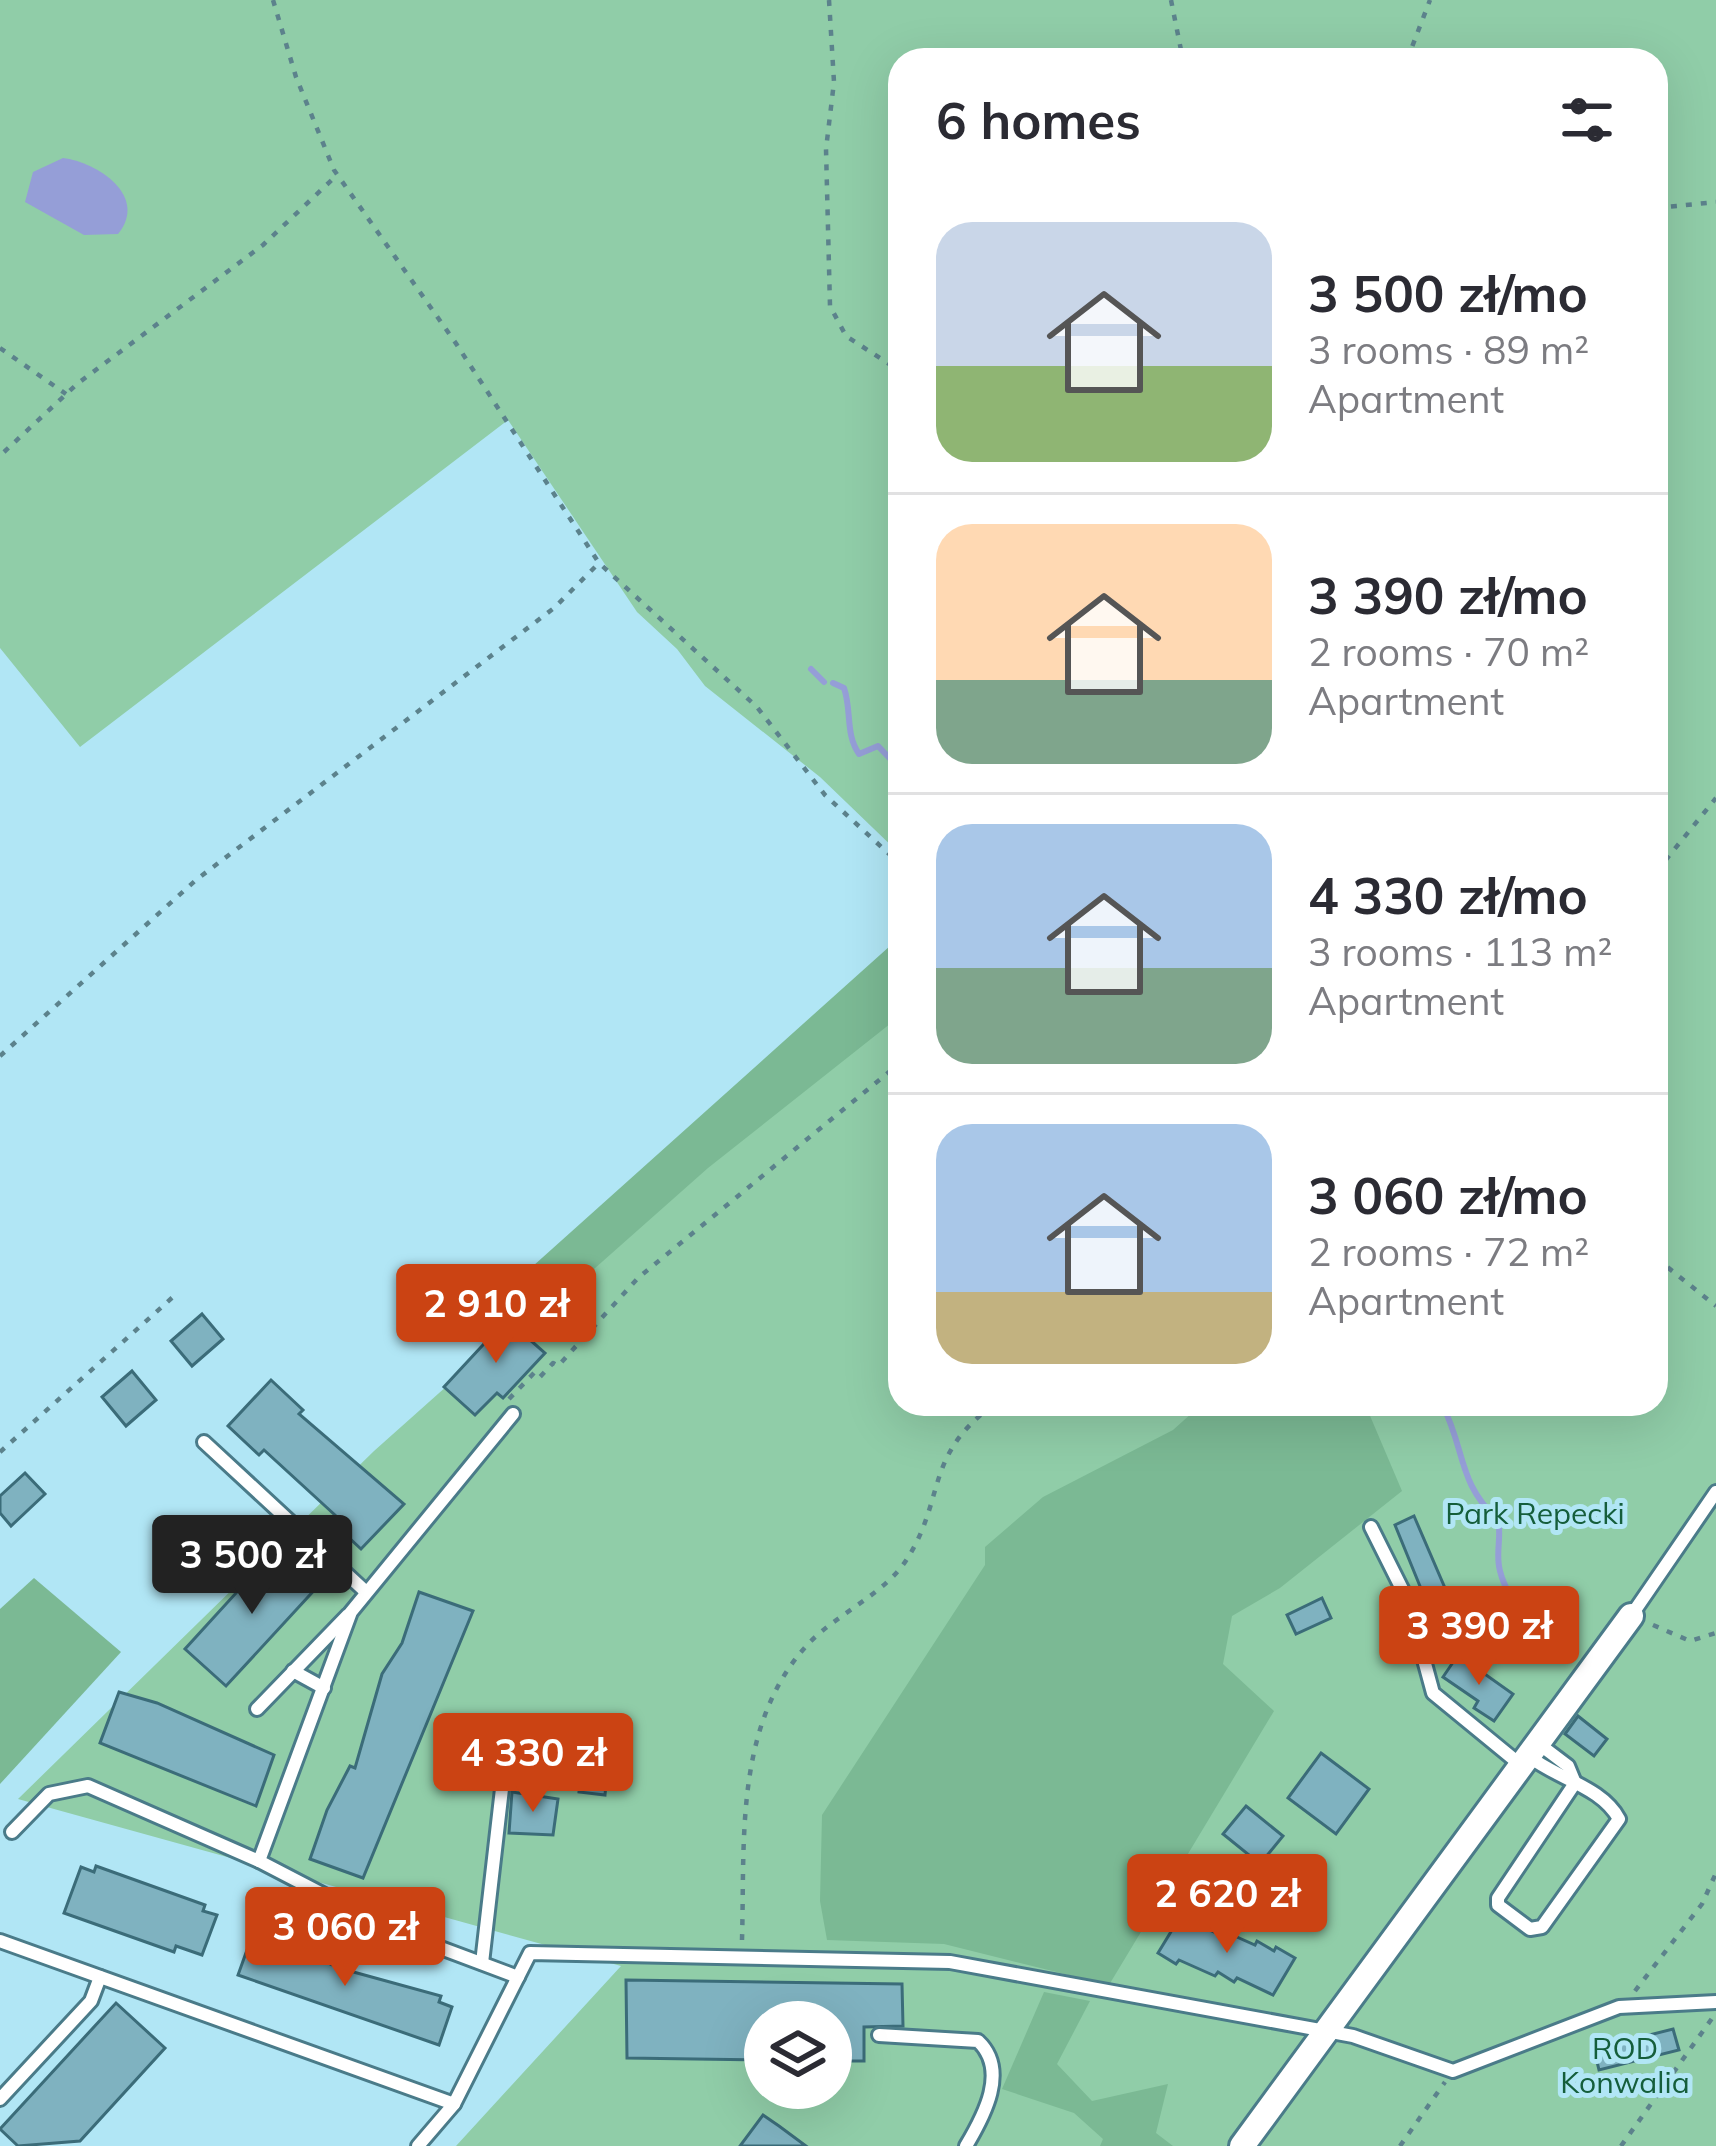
<!DOCTYPE html>
<html lang="en">
<head>
<meta charset="utf-8">
<style>
	:root { --surface:#fff; --page:#f7f7f7; --text:#2b2b33; --muted:#7c7c81; --line:#e1e1e2; --accent:#cb4313 }
	body { margin:0; font-family:Mulish,sans-serif; background:var(--page); color:var(--text); height:100vh; display:flex; flex-direction:column; font-size:45px; white-space:nowrap }
	* { box-sizing:border-box; margin:0 }
	p { font-size:39px; color:var(--muted) }
	.icon { flex:none; width:66px; height:66px; fill:none; stroke:currentColor; stroke-width:2; stroke-linecap:round; stroke-linejoin:round }
	.map { position:relative; flex:1; overflow:hidden }
	.sheet { position:absolute; left:888px; top:48px; width:780px; height:1368px; display:flex; flex-direction:column; background:var(--surface); border-radius:36px; box-shadow:0 12px 48px #0002 }
	.sheet>* { flex:none }
	.tools { position:absolute; left:744px; top:2001px; display:grid; gap:24px }
	.tools a { display:grid; place-items:center; width:108px; height:108px; border-radius:50%; background:var(--surface); box-shadow:0 12px 48px #0002; font-size:60px }
	.price { position:absolute; translate:-50% -102px; padding:0 27px; border-radius:12px; background:var(--accent); color:#fff; font-size:39px; line-height:78px; filter:drop-shadow(0 3px 6px #0008) }
	.price::after { content:''; position:absolute; left:50%; top:72px; width:36px; height:27px; margin-left:-18px; background:inherit; clip-path:polygon(0 0,100% 0,50% 100%) }
	.price.current { background:#222; color:#fff }
	ul { padding:0; list-style:none }
	li { display:flex; align-items:center; gap:36px; height:300px; padding:0 48px }
	li+li { border-top:3px solid var(--line) }
	li span { display:grid; place-items:center; flex:none; width:336px; height:240px; border-radius:36px; color:#555 }
	li>.icon { margin-inline-start:auto }
	span .icon { width:144px; height:144px; fill:#fffc; stroke-width:1 }
	li b { font-size:51px }
	h2 { display:flex; justify-content:space-between; align-items:center; height:144px; padding:0 48px; font-size:51px }
	.map>svg:first-child { display:block }
	.green { fill:#90cda8; fill-rule:evenodd }
	.forest { fill:#7bb994 }
	.water { fill:#959ed7 }
	.lines { fill:none; stroke-linecap:round; stroke-linejoin:round }
	.stream { stroke:#959ed7; stroke-width:6 }
	.building { fill:#7fb2c0; stroke:#3b6c79; stroke-width:3 }
	.service-casing { stroke:#4a7b89; stroke-width:18 }
	.minor-casing { stroke:#4a7b89; stroke-width:30 }
	.path { stroke:#5c828c; stroke-width:4.5; stroke-dasharray:6 9; stroke-linecap:butt }
	.service { stroke:#fff; stroke-width:12 }
	.minor { stroke:#fff; stroke-width:24 }
	.labels { text-anchor:middle; stroke-width:10; stroke-linejoin:round; paint-order:stroke }
	.park-label { font-size:30px; fill:#155e3b; stroke:#b1e6f5 }
</style>
</head>
<body>
<div class="map">
<svg width="1716" height="2146" viewBox="0 0 1716 2146">
	<rect width="100%" height="100%" fill="#b1e6f5"/>
	<!-- green -->
	<path class="green" d="M0 0H1716V2146H456L621 1966 18 1799 374 1451 900 982V1404H1656V60H900V854L820 777 705 686 677 649 637 612 508 420 80 747 0 648ZM765 2022H831V2088H765Z"/>
	<!-- forest -->
	<g class="forest">
		<polygon points="900,937 900,1016 708,1168 550,1308 523,1275"/>
		<polygon points="1202,1404 1365,1404 1402,1491 1280,1588 1232,1616 1223,1664 1274,1711 1109,1985 944,1944 827,1940 820,1901 822,1815 985,1565 985,1547 1043,1497 1173,1430"/>
		<polygon points="34,1578 121,1652 0,1784 0,1609"/>
		<polygon points="1044,1992 1090,2001 1057,2064 1092,2101 1168,2084 1156,2133 1173,2146 1100,2146 1103,2139 1074,2113 1002,2089"/>
	</g>
	<!-- water -->
	<path class="water" d="M63 158C97 162 149 196 118 234L84 235 25 202 33 172Z"/>
	<g class="lines">
		<!-- stream -->
		<g class="stream">
			<polyline points="811,669 824,682"/>
			<path d="M833 683 844 688C852 711 845 734 859 754L878 746 900 769"/>
			<path d="M1442 1404C1466 1451 1457 1482 1498 1520 1502 1538 1495 1553 1500 1571 1507 1599 1531 1624 1543 1651"/>
		</g>
	</g>
	<!-- building -->
	<g class="building">
		<polygon points="202,1314 223,1339 192,1366 171,1341"/>
		<polygon points="507,1319 517,1328 524,1320 536,1331 529,1339 545,1353 503,1398 497,1393 475,1415 444,1387"/>
		<polygon points="132,1371 156,1400 126,1426 102,1397"/>
		<polygon points="271,1380 303,1410 299,1414 404,1504 361,1549 331,1521 336,1516 264,1450 259,1455 228,1426"/>
		<polygon points="25,1473 45,1494 11,1526 0,1513 0,1496"/>
		<polygon points="1414,1516 1454,1609 1433,1618 1395,1525"/>
		<polygon points="278,1547 319,1585 226,1686 185,1649"/>
		<polygon points="419,1592 473,1611 363,1878 310,1859 327,1810 350,1766 355,1768 382,1674 402,1643"/>
		<polygon points="1322,1598 1331,1618 1296,1634 1287,1615"/>
		<polygon points="1458,1655 1513,1694 1494,1721 1474,1708 1478,1701 1443,1677"/>
		<polygon points="119,1692 157,1703 274,1755 256,1806 100,1743"/>
		<polygon points="1578,1716 1607,1739 1594,1756 1565,1734"/>
		<polygon points="583,1750 609,1752 605,1795 579,1792"/>
		<polygon points="1321,1753 1369,1789 1336,1834 1288,1798"/>
		<polygon points="512,1792 558,1799 553,1835 509,1833"/>
		<polygon points="1246,1806 1283,1836 1260,1864 1223,1834"/>
		<polygon points="96,1866 205,1905 203,1911 217,1915 202,1955 176,1946 174,1952 64,1913 81,1867 94,1872"/>
		<polygon points="1180,1917 1216,1933 1219,1929 1255,1945 1257,1941 1274,1951 1276,1947 1295,1958 1273,1995 1237,1978 1234,1982 1218,1972 1215,1976 1179,1960 1176,1964 1158,1953"/>
		<polygon points="267,1935 328,1957 326,1962 339,1968 441,1996 439,2002 452,2007 439,2045 238,1975 252,1936 265,1941"/>
		<polygon points="626,1980 902,1984 903,2026 864,2027 864,2061 831,2061 831,2022 765,2022 765,2060 627,2058"/>
		<polygon points="116,2003 165,2048 80,2141 18,2146 0,2129"/>
		<polygon points="1673,2029 1679,2050 1599,2070 1594,2049"/>
		<polygon points="763,2115 779,2126 806,2146 740,2146"/>
	</g>
	<g class="lines">
		<!-- service casing -->
		<g class="service-casing">
			<g id="service">
				<polyline points="513,1414 351,1612 259,1861 390,1929 518,1977"/>
				<polyline points="204,1442 365,1591"/>
				<polyline points="1371,1527 1408,1601 1433,1693 1522,1766"/>
				<polyline points="1631,1616 1716,1492"/>
				<polyline points="293,1671 324,1688"/>
				<polyline points="257,1709 348,1615"/>
				<polyline points="1539,1744 1568,1766 1575,1783"/>
				<path d="M1530 1757C1558 1779 1602 1787 1619 1819L1542 1927 1530 1929 1498 1905V1898L1575 1783"/>
				<polyline points="12,1832 49,1794 88,1786 259,1861"/>
				<polyline points="0,1941 454,2104"/>
				<polyline points="482,1963 503,1780 533,1761 565,1764"/>
				<path d="M879 2035 978 2041C1009 2070 984 2116 966 2146"/>
				<polyline points="0,2099 91,2001 100,1977"/>
				<polyline points="418,2146 454,2104 530,1953 950,1962 1353,2036 1453,2071 1619,2007 1716,2002"/>
			</g>
		</g>
		<!-- minor casing -->
		<g class="minor-casing">
			<polyline id="minor" points="1242,2146 1631,1616"/>
		</g>
		<!-- path -->
		<g class="path">
			<polyline points="273,0 296,77 334,170 455,342 599,563 757,707 825,795 900,864"/>
			<polyline points="829,0 834,82 826,149 830,306 846,336 900,371"/>
			<polyline points="1171,0 1183,60"/>
			<polyline points="1407,60 1430,0"/>
			<polyline points="1656,208 1716,202"/>
			<polyline points="0,348 66,394"/>
			<polyline points="4,452 77,384 263,245 337,175"/>
			<polyline points="1656,872 1716,798"/>
			<polyline points="0,1056 196,880 554,608 599,563"/>
			<polyline points="1656,1258 1716,1306"/>
			<polyline points="509,1399 534,1373 539,1378 553,1363 558,1366 638,1278 900,1063"/>
			<polyline points="0,1452 174,1296"/>
			<polyline points="1653,1625 1690,1641 1716,1633"/>
			<path d="M742 1940C745 1839 734 1723 809 1643 837 1614 886 1593 907 1559 946 1498 924 1454 995 1404"/>
			<polyline points="1635,1991 1702,1904 1716,1873"/>
			<polyline points="1400,2146 1445,2082"/>
			<polyline points="1621,2146 1713,2017"/>
		</g>
		<!-- service -->
		<use href="#service" class="service"/>
		<!-- minor -->
		<use href="#minor" class="minor"/>
	</g>
	<g class="labels">
		<!-- park labels -->
		<g class="park-label">
			<text x="1535" y="1524">Park Repecki</text>
			<text x="1625" y="2059">ROD<tspan x="1625" dy="34">Konwalia</tspan></text>
		</g>
	</g>
</svg>
<div class="tools">
<a><svg class="icon" aria-label="layers" viewBox="0 0 24 24"><path d="M12 4l9 5-9 5-9-5zM3 14l9 5 9-5"/></svg></a>
</div>
<b class="price" style="left:496px;top:1366px">2 910 zł</b>
<b class="price current" style="left:252px;top:1617px">3 500 zł</b>
<b class="price" style="left:1479px;top:1688px">3 390 zł</b>
<b class="price" style="left:533px;top:1815px">4 330 zł</b>
<b class="price" style="left:1227px;top:1956px">2 620 zł</b>
<b class="price" style="left:345px;top:1989px">3 060 zł</b>
<section class="sheet">
<h2>6 homes<svg class="icon" aria-label="filters" viewBox="0 0 24 24"><path d="M4 7h16M4 17h16"/><circle cx="9" cy="7" r="2"/><circle cx="15" cy="17" r="2"/></svg></h2>
<ul>
<li><span style="background:linear-gradient(#c9d6e8 60%,#8fb573 0)"><svg class="icon" aria-label="home" viewBox="0 0 24 24"><path d="M3 11l9-7 9 7M6 9v11h12V9"/></svg></span><div><b>3 500 zł/mo</b><p>3 rooms · 89 m²</p><p>Apartment</p></div></li>
<li><span style="background:linear-gradient(#ffd9b3 65%,#7fa58c 0)"><svg class="icon" aria-label="home" viewBox="0 0 24 24"><path d="M3 11l9-7 9 7M6 9v11h12V9"/></svg></span><div><b>3 390 zł/mo</b><p>2 rooms · 70 m²</p><p>Apartment</p></div></li>
<li><span style="background:linear-gradient(#a9c7e8 60%,#7fa58c 0)"><svg class="icon" aria-label="home" viewBox="0 0 24 24"><path d="M3 11l9-7 9 7M6 9v11h12V9"/></svg></span><div><b>4 330 zł/mo</b><p>3 rooms · 113 m²</p><p>Apartment</p></div></li>
<li><span style="background:linear-gradient(#a9c7e8 70%,#c2b280 0)"><svg class="icon" aria-label="home" viewBox="0 0 24 24"><path d="M3 11l9-7 9 7M6 9v11h12V9"/></svg></span><div><b>3 060 zł/mo</b><p>2 rooms · 72 m²</p><p>Apartment</p></div></li>
</ul>
</section>
</div>
</body>
</html>
